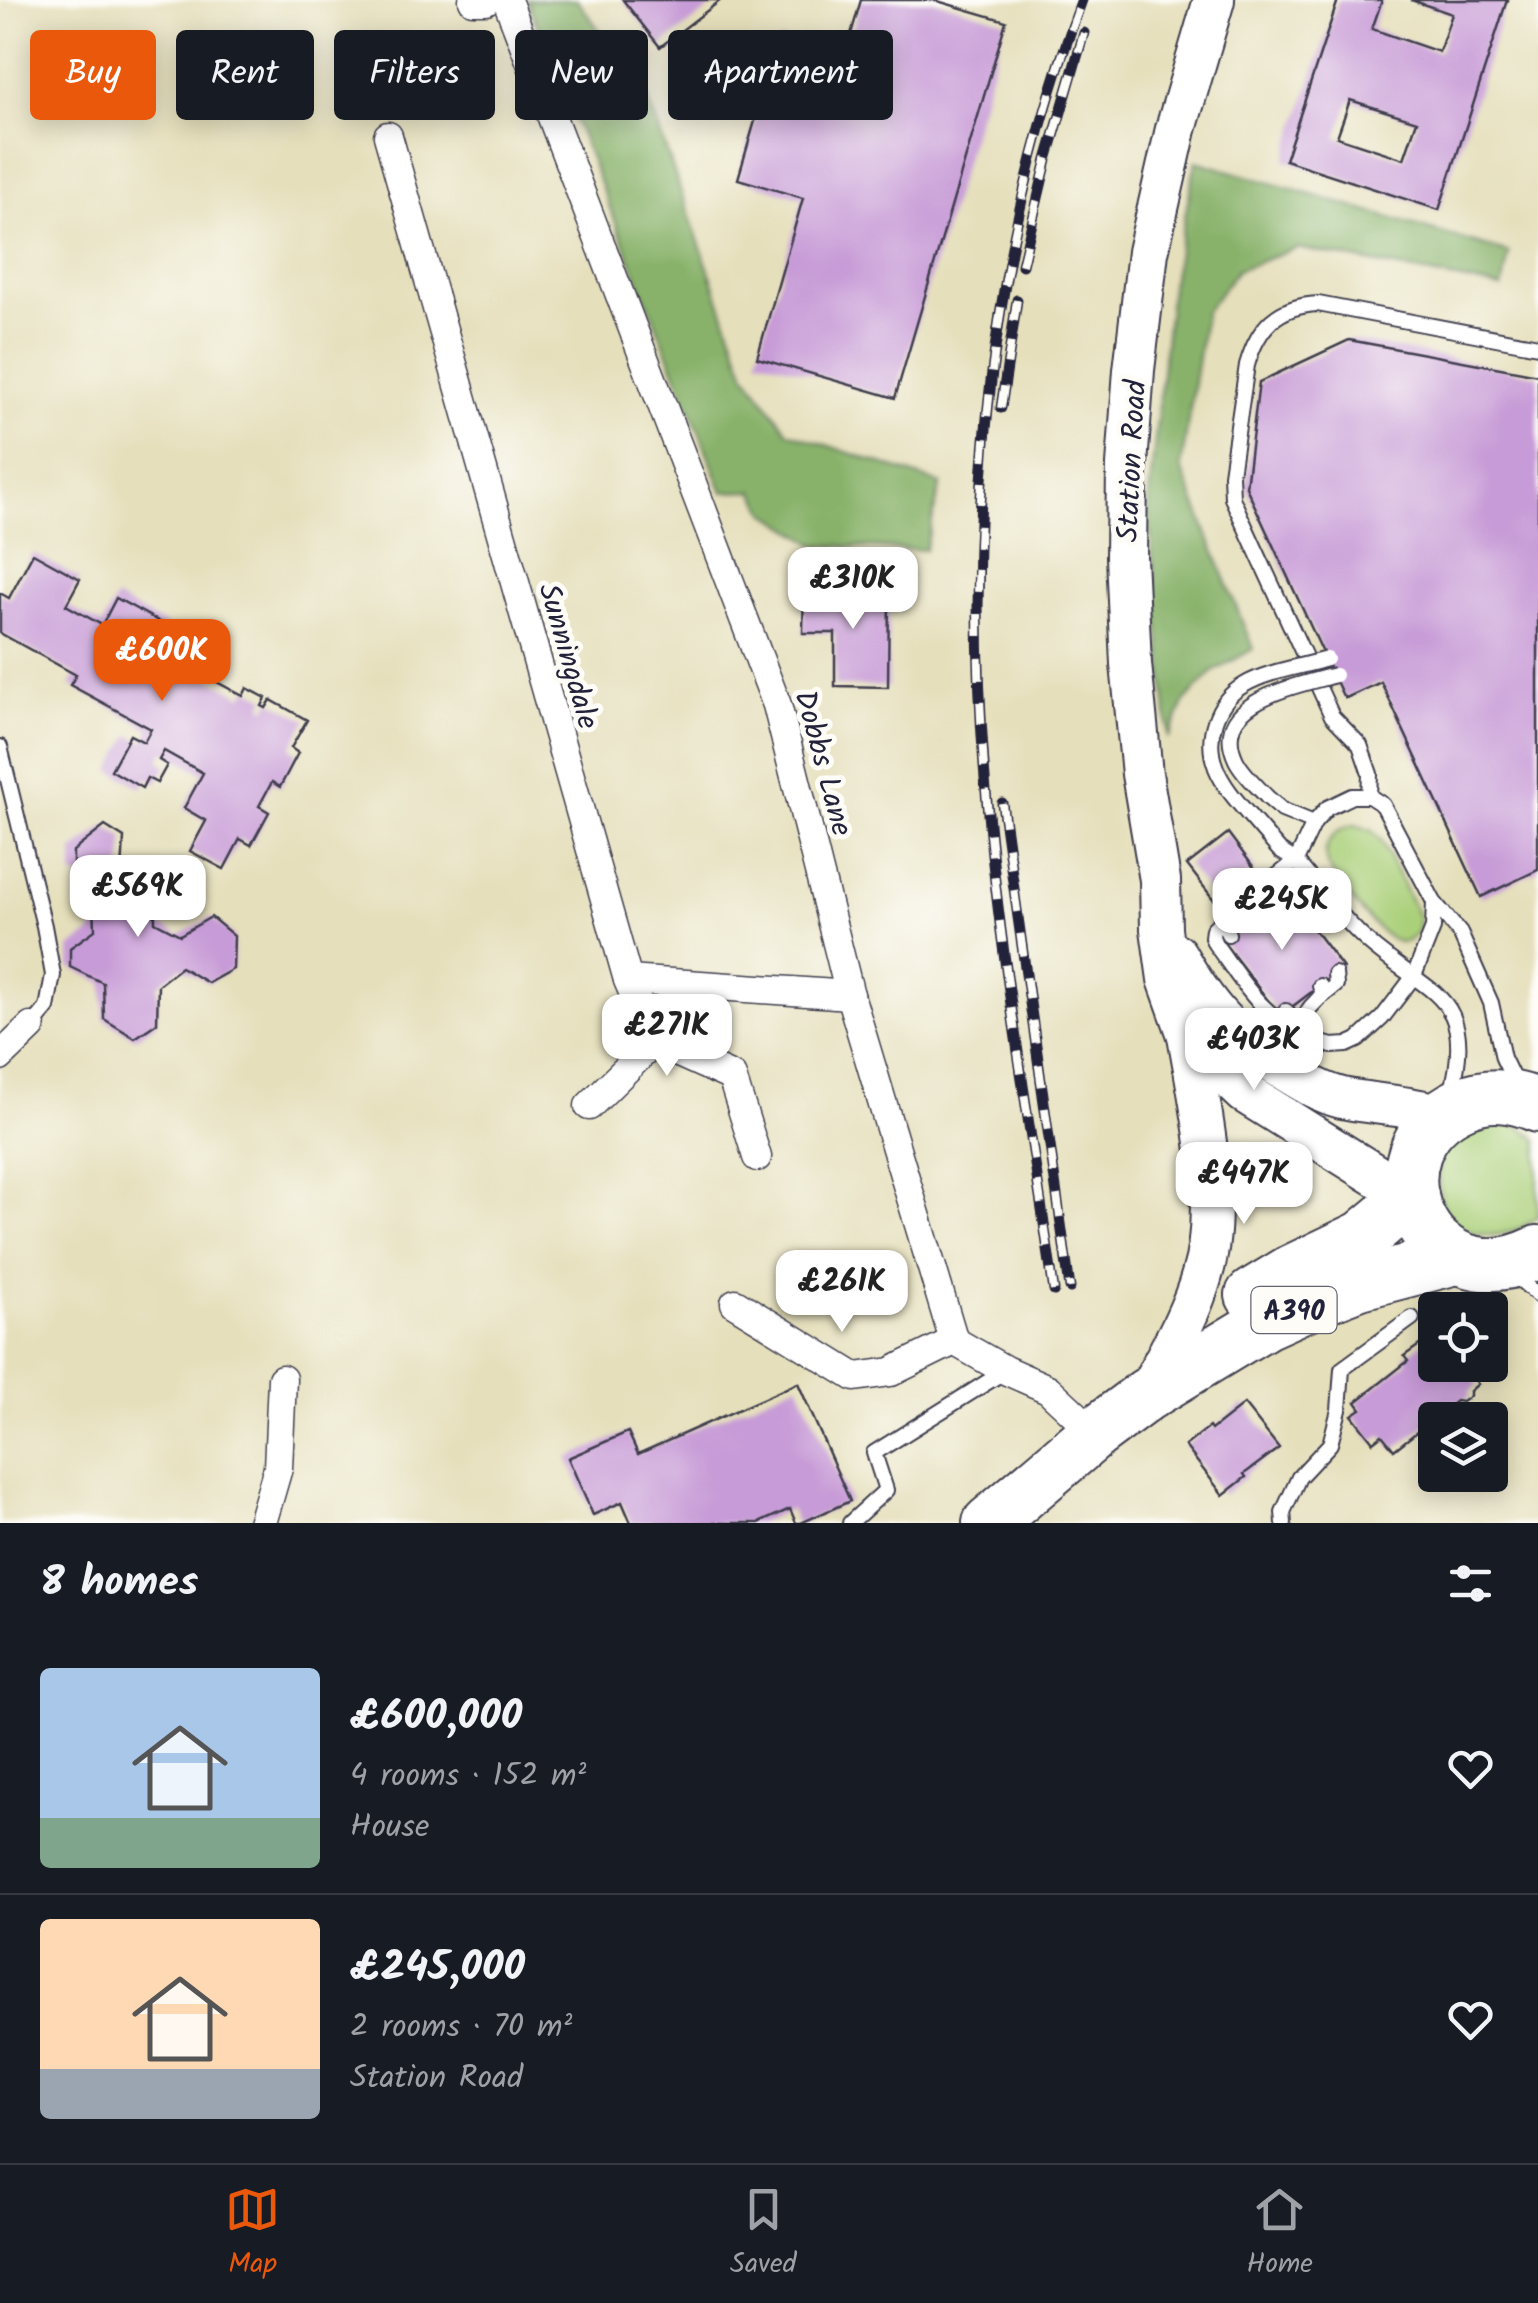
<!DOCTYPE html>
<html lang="en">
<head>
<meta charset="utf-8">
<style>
	:root { --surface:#171b24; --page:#20242c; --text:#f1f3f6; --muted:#9ea1a6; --line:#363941; --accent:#ea580c }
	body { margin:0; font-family:Kalam,sans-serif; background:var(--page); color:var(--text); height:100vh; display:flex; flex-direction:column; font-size:38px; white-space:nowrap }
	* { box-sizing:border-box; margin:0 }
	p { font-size:32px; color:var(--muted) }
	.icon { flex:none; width:55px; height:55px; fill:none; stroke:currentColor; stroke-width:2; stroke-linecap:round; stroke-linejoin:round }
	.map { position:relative; height:1523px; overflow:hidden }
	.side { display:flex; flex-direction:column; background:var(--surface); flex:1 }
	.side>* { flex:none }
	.banner { position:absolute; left:30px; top:30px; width:1000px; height:90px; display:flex; gap:20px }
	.tools { position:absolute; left:1418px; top:1292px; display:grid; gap:20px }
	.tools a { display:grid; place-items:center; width:90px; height:90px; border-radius:10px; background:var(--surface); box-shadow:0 5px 25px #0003; font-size:50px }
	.price { position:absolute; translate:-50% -85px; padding:0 22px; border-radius:20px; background:#fff; color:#222; font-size:32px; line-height:65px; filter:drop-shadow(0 2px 5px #0008) }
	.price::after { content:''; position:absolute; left:50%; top:60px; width:30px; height:22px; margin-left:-15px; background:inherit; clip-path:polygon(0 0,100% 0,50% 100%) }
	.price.on { background:var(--accent); color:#fff }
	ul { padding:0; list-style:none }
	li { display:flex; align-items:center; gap:30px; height:250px; padding:0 40px }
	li+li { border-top:2px solid var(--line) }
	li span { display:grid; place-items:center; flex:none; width:280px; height:200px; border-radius:10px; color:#555 }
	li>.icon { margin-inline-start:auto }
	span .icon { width:120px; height:120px; fill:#fffc; stroke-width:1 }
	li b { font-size:42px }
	h2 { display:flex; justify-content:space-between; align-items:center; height:120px; padding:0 40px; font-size:42px }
	.tag { padding:0 35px; border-radius:10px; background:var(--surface); box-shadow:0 5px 25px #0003; font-size:35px; line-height:90px }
	.tag.on { background:var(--accent); color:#fff }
	.tab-bar { display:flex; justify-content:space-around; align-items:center; height:140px; border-top:2px solid var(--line); background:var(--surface); font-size:28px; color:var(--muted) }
	.tab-bar a { display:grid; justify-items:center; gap:5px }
	.tab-bar .on { color:var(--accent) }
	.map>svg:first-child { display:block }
	.green { fill:#abd07a; stroke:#66795a; stroke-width:2.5 }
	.forest { fill:#88b26a; stroke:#556a52; stroke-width:2.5 }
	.building { fill:#c79bd7; fill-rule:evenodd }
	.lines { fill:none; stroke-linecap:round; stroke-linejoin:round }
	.lane-casing { stroke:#3f3e4e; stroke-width:18 }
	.street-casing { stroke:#3f3e4e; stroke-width:31 }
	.secondary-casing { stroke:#3f3e4e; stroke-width:44 }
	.highway-casing { stroke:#3f3e4e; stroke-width:56 }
	.lane { stroke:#fff; stroke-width:14 }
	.street { stroke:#fff; stroke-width:28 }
	.secondary { stroke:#fff; stroke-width:40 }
	.highway { stroke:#fff; stroke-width:52 }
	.rail-casing { stroke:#22223b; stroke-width:11 }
	.rail { stroke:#fdfcf7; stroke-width:8; stroke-dasharray:22; stroke-linecap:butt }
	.lane-bridge-casing { stroke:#3f3e4e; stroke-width:18; stroke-linecap:butt }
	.lane-bridge { stroke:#fff; stroke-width:14 }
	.labels { text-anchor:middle; stroke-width:10; stroke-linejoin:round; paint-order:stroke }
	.shield { fill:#fdfcf7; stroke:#646373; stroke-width:2.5 }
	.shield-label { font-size:28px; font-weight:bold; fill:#22223b }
	.street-label { font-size:30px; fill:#22223b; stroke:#fdfcf7 }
</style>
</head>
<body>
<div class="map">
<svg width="1538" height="1523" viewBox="0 0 1538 1523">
	<rect width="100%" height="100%" fill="#fdfcf7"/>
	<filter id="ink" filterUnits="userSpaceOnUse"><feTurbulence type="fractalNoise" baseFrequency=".01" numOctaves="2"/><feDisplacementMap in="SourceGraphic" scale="20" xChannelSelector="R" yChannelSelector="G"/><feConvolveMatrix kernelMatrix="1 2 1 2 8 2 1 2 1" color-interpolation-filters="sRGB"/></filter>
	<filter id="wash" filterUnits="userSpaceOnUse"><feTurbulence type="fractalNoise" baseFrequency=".0048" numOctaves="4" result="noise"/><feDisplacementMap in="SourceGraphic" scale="40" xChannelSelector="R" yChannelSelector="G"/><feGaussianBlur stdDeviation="2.25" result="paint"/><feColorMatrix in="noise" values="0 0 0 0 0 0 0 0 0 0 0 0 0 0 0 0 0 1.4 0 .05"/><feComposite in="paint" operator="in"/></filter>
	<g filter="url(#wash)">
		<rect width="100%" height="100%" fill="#e5dfbb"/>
		<!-- green -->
		<g class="green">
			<path d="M1357 825 1372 831 1382 842 1419 918 1418 931 1408 941C1402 942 1399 943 1393 940 1376 931 1333 880 1327 862 1321 842 1339 826 1357 825Z"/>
			<path d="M1477 1122C1505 1122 1516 1120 1538 1140V1216C1493 1255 1431 1231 1439 1168 1440 1158 1442 1147 1450 1140 1457 1133 1469 1128 1477 1122Z"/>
		</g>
		<!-- forest -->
		<g class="forest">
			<polygon points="527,0 577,0 645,91 746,374 788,432 941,484 925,550 816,545 767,513 754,491 723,492"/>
			<polygon points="1196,161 1509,253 1502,288 1297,248 1237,270 1205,312 1181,467 1253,649 1213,672 1185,701 1169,738 1148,506 1171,286"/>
		</g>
		<g id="blocks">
			<!-- building -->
			<g class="building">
				<polygon points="623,0 721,0 660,47"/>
				<polygon points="861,0 934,0 1006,21 895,398 757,358 803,198 738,179 779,39 844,58"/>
				<path d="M1338 0H1382L1372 29 1439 52 1452 14 1411 0H1507L1439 210 1285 160ZM1350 100 1417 121 1404 159 1337 137Z"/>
				<polygon points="1349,340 1538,375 1538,870 1481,897 1381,682 1346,698 1343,696 1246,487 1259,382"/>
				<polygon points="33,553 80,579 66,605 102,625 116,598 200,644 187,666 243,696 247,688 266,698 262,706 266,708 271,700 307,720 291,748 298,753 280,787 272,782 259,806 269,812 251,845 240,839 224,869 190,851 206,821 184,808 203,773 164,751 159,760 167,765 157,783 147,778 142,788 111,770 130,735 144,742 151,729 70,685 76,675 0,633 0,593 9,598"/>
				<polygon points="804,589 889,590 888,687 835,686 835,633 803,633"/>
				<polygon points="105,826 124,838 122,871 129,886 136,878 154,890 155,922 180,935 211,917 234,936 233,969 208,983 181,967 158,985 157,1023 135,1038 104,1019 103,983 70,967 70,948 95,930 94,902 106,897 99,886 73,875 73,851"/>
				<polygon points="1228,833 1255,869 1214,900 1187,865"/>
				<polygon points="1285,891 1343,968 1280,1016 1221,939"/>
				<polygon points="1435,1334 1435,1365 1463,1365 1478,1384 1470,1391 1470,1396 1462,1402 1456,1401 1394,1450 1382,1435 1373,1442 1352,1415 1361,1409 1356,1402 1408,1361 1404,1356"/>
				<polygon points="798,1383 850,1501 801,1523 796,1523 790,1509 759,1523 631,1523 622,1502 593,1515 568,1458 628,1432 638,1454"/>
				<polygon points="1244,1404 1279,1448 1244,1474 1246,1477 1223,1495 1185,1446 1209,1427 1211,1430"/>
			</g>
		</g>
	</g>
	<g filter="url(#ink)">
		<use href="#blocks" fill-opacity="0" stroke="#3f3e4e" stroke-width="2.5"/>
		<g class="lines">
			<!-- lane casing -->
			<g class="lane-casing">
				<g id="lane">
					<polyline points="0,747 44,926 53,975 47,1008 31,1027"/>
					<path d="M1369 796 1370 774 1360 745 1332 716 1232 498 1231 474 1247 365C1258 327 1277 306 1318 304L1538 346"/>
					<polyline points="1267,797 1282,810 1314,823"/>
					<path d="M1226 916 1213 929 1212 937 1215 944C1243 982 1259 1014 1303 1034"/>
					<polyline points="1228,934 1224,924 1229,914 1296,861 1280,851 1247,813"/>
					<polyline points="1321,997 1336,985 1335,974"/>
					<polyline points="1286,1011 1313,1038 1322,1043 1332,1046 1347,1045 1358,1040 1382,1018 1414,976 1433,928 1434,902"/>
					<path d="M1304 1022C1308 1003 1317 1005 1323 992L1320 986"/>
					<path d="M1451 1095C1477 994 1431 997 1368 942 1342 919 1319 888 1296 861L1314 823 1327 808 1352 796H1369L1383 805 1434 902 1460 933 1491 1003 1503 1058 1516 1085"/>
					<polyline points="1512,1273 1538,1295"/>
					<polyline points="850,1523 886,1490 874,1453 1005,1371"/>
					<polyline points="1284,1523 1283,1512 1299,1477 1330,1444 1339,1410 1342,1369 1412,1318"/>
				</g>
			</g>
			<!-- street casing -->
			<g class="street-casing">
				<g id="street">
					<polyline points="473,0 486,0"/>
					<polyline points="507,0 777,705 850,995 954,1341 1005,1370 1048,1389 1095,1433"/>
					<polyline points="388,136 628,980 850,995"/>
					<polyline points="628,980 654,1042 732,1077 757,1157"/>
					<polyline points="0,1057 31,1027"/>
					<polyline points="589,1106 654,1042"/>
					<polyline points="735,1303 855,1377 891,1372 954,1341"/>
					<polyline points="262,1523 278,1468 282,1379"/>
				</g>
			</g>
			<!-- secondary casing -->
			<g class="secondary-casing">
				<g id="secondary">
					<polyline points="1214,0 1176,129 1148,252 1134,370 1127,465 1126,557 1131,664 1142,774 1160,880 1161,929 1168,979 1188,1035 1208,1058 1245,1093 1382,1179 1410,1188"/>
					<path d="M1176 954C1206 1007 1233 1039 1286 1071 1304 1082 1321 1093 1342 1098 1375 1105 1409 1105 1441 1115"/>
					<path d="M1146 1395C1166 1356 1190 1317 1202 1275 1224 1205 1200 1107 1188 1035"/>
				</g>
			</g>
			<!-- highway casing -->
			<g class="highway-casing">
				<g id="highway">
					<path d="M1538 1106C1513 1095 1489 1092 1463 1103 1360 1148 1421 1309 1538 1252"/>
					<polyline points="1252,1295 1290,1272 1363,1237 1412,1196"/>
					<polyline points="989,1523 1095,1433 1146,1395 1265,1323 1316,1300 1360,1283 1456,1258"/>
				</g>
			</g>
			<!-- lane -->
			<use href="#lane" class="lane"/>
			<!-- street -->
			<use href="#street" class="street"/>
			<!-- secondary -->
			<use href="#secondary" class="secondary"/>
			<!-- highway -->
			<use href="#highway" class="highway"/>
			<!-- rail casing -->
			<g class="rail-casing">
				<g id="rail">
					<polyline points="1022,265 1047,160 1084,33"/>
					<polyline points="1001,408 1017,300"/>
					<polyline points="1002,803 1070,1288"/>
					<path d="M1054 1291C1029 1116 997 942 984 766 965 508 990 243 1082 0"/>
				</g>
			</g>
			<!-- rail -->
			<use href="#rail" class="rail"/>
			<!-- lane-bridge casing -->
			<g class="lane-bridge-casing">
				<g id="lane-bridge">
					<path d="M1267 797C1257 786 1243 774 1236 760 1208 701 1297 686 1335 675"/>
					<path d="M1247 813C1235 799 1223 785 1216 768 1204 738 1216 701 1244 685 1268 671 1300 667 1327 659"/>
				</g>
			</g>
			<!-- lane-bridge -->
			<use href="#lane-bridge" class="lane-bridge"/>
		</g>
	</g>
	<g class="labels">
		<!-- shield labels -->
		<rect class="shield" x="1251.5" y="1287" width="85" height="46" rx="8"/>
		<g class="shield-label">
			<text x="1294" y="1320">A390</text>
		</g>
		<!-- street labels -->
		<g class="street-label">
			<text transform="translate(1131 461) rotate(-87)" y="10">Station Road</text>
			<text transform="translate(569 656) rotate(74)" y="10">Sunningdale</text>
			<text transform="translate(824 763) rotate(75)" y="10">Dobbs Lane</text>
		</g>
	</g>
</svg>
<div class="tools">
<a><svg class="icon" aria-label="locate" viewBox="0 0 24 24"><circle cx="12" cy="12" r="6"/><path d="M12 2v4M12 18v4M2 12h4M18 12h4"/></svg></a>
<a><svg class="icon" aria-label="layers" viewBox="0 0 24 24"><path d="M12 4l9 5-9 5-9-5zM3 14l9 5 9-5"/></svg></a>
</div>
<b class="price" style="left:853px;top:632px">£310K</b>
<b class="price on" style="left:162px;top:704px">£600K</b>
<b class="price" style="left:138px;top:940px">£569K</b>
<b class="price" style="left:1282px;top:953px">£245K</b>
<b class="price" style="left:667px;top:1079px">£271K</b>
<b class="price" style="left:1254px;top:1093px">£403K</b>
<b class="price" style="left:1244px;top:1227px">£447K</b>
<b class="price" style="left:842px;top:1335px">£261K</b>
<div class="banner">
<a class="tag on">Buy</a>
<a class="tag">Rent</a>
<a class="tag">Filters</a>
<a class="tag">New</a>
<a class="tag">Apartment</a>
</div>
</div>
<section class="side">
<h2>8 homes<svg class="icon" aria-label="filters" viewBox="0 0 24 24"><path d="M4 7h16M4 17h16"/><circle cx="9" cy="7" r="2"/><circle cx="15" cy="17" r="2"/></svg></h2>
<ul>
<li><span style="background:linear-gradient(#a9c7e8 75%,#7fa58c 0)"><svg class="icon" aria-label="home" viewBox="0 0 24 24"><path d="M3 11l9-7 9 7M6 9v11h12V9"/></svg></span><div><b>£600,000</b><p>4 rooms · 152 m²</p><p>House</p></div><svg class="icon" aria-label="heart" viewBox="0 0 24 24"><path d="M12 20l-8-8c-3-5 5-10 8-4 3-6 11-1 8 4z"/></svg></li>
<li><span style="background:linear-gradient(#ffd9b3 75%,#9aa5b1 0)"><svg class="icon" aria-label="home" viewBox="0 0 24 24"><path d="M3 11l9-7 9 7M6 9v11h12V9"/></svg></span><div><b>£245,000</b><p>2 rooms · 70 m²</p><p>Station Road</p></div><svg class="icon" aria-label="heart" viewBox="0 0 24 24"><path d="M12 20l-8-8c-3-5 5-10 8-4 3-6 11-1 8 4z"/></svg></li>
</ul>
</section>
<nav class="tab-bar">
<a class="on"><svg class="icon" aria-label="map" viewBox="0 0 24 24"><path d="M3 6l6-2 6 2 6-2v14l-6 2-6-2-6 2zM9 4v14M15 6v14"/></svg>Map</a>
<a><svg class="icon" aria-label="saved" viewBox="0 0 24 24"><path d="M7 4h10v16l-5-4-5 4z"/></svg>Saved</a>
<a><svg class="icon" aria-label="home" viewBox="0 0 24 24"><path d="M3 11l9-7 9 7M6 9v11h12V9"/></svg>Home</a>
</nav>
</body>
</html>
